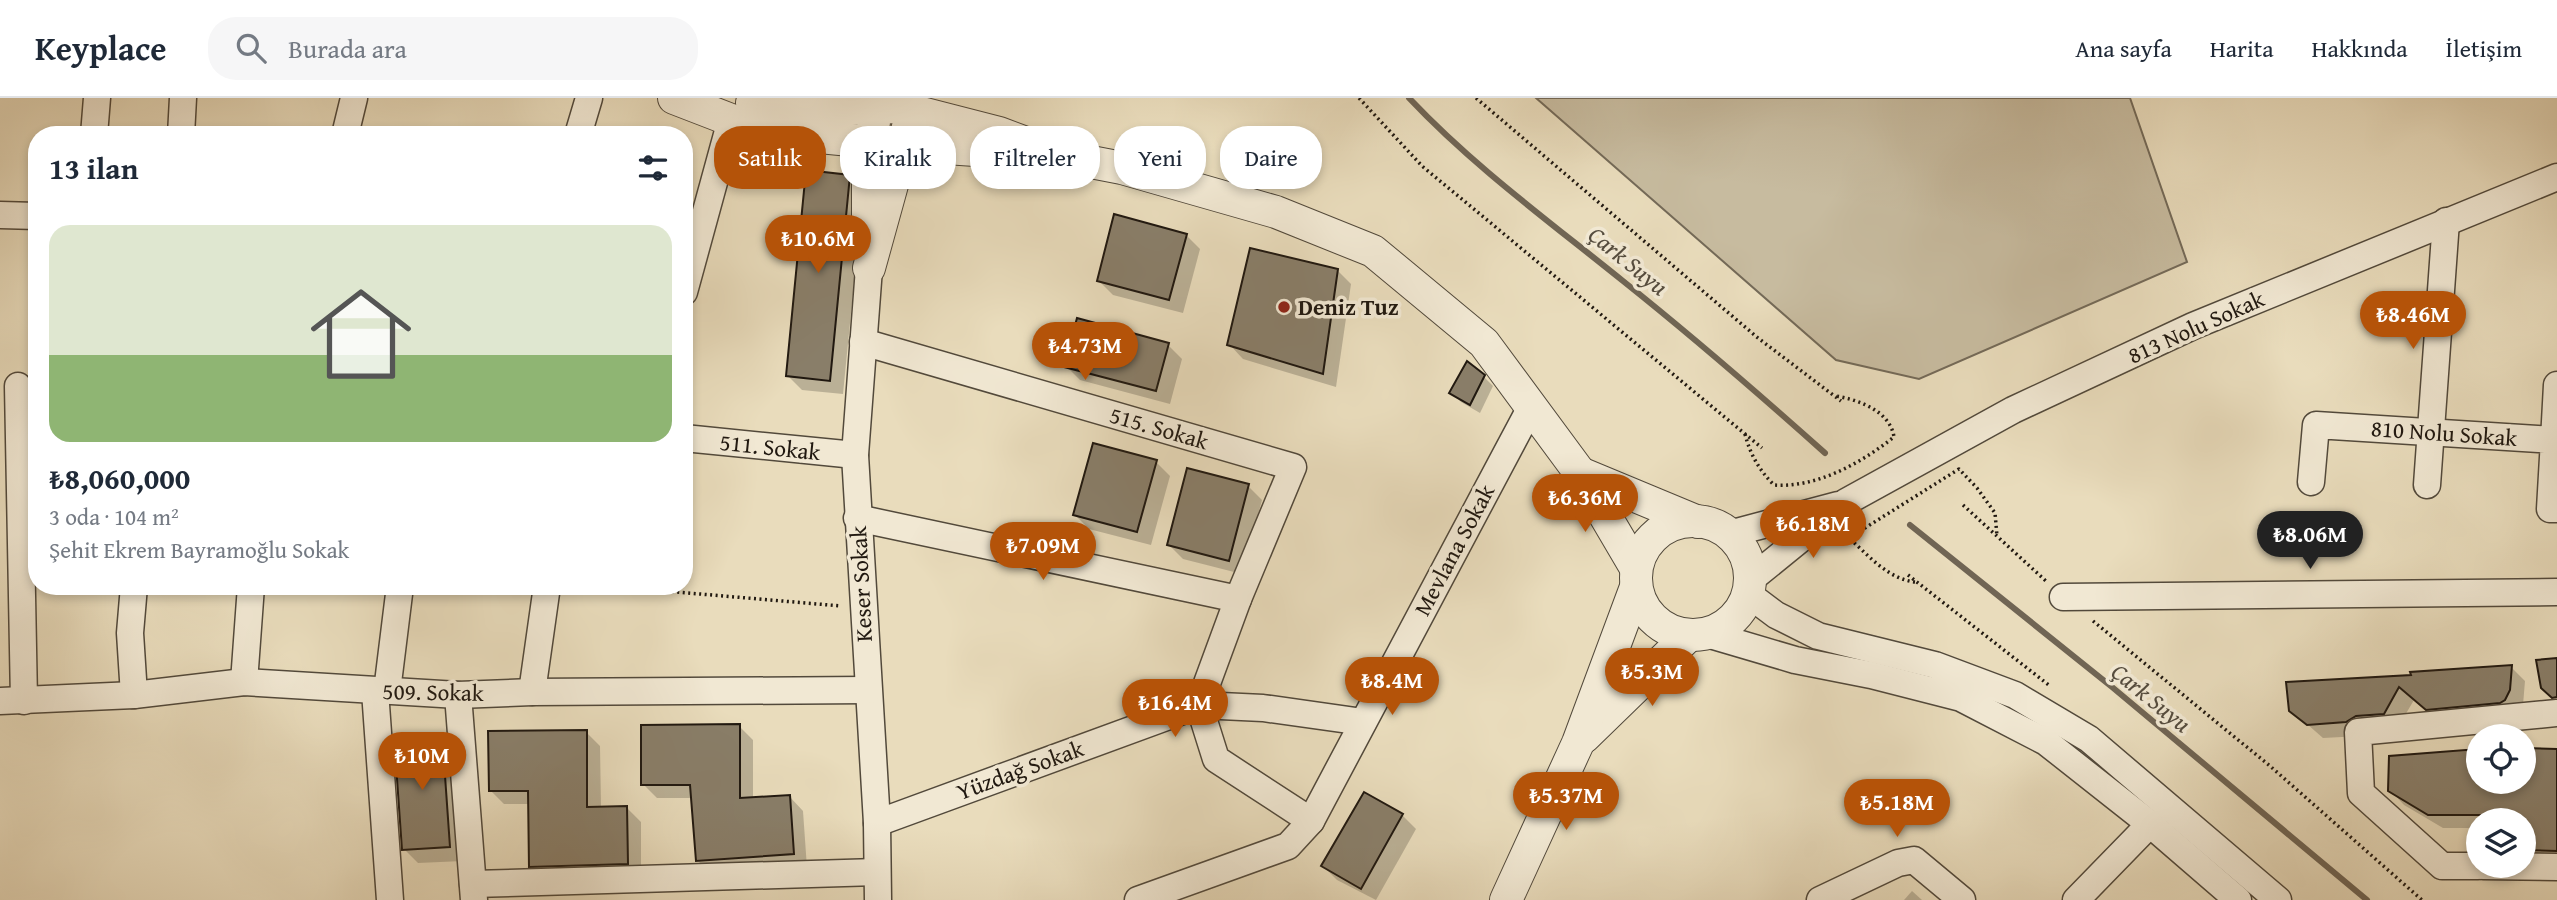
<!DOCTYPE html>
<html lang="tr">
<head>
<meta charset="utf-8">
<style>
	:root { --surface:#fff; --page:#f6f6f7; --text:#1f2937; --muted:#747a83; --line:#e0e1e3; --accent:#b45309 }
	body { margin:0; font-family:"Gentium Book Plus",serif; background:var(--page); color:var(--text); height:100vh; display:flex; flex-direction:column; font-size:26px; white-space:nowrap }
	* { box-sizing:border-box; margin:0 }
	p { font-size:23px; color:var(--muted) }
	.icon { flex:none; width:38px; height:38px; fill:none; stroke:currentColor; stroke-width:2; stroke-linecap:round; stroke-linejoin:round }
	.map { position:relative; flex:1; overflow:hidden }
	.drawer { position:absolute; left:28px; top:28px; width:665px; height:469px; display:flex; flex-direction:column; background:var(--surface); border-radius:28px; box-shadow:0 4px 10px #0003 }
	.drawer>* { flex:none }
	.top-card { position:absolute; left:714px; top:28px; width:665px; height:63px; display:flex; gap:14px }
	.buttons { position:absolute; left:2466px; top:626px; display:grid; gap:14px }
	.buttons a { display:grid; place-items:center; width:70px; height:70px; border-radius:50%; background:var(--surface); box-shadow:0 4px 10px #0003; font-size:35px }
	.price { position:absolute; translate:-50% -60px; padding:0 16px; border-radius:24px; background:var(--accent); color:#fff; font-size:23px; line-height:46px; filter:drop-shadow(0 2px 4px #0008) }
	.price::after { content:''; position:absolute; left:50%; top:42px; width:21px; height:16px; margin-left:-10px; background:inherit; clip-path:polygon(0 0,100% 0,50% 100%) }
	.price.selected { background:#222; color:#fff }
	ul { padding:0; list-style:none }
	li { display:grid; align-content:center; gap:14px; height:371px; padding:0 21px }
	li+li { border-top:2px solid var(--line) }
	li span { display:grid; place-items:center; height:217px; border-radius:21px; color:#555 }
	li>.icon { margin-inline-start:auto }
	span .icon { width:126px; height:126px; fill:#fffc; stroke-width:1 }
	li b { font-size:30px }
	h2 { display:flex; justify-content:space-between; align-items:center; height:84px; padding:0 21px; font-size:30px }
	.chip { padding:0 24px; border-radius:28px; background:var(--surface); box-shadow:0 4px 10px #0003; font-size:24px; line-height:63px }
	.chip.selected { background:var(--accent); color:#fff }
	header { display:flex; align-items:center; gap:42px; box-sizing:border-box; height:98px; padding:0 35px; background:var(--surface); border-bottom:2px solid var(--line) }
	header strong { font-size:33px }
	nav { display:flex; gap:38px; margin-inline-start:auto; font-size:24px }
	.search { width:490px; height:63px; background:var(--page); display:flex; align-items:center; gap:18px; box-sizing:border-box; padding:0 24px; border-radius:28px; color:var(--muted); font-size:26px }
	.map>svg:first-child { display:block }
	.green { fill:#c7bb9f; stroke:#746a58; stroke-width:2 }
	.shadow { fill:#0003 }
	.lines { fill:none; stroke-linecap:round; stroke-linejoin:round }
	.stream { stroke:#706554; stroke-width:6 }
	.building { fill:#897e69; stroke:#201810; stroke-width:2 }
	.minor-casing { stroke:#52493b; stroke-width:29 }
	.tertiary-casing { stroke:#52493b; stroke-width:34 }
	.path { stroke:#201810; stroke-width:3.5; stroke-dasharray:2 3.5; stroke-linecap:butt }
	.minor { stroke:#f1e8d3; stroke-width:26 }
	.tertiary { stroke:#f1e8d3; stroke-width:32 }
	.poi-dot { fill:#8f2418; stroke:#f1e8d3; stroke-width:2.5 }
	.labels { text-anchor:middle; stroke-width:7; stroke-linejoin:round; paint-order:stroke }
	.poi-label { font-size:23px; font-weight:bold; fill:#201810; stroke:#f1e8d3; text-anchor:start }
	.street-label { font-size:23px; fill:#201810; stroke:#f1e8d3 }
	.water-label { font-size:24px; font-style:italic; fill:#554c3e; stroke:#f1e8d3 }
</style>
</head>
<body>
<header>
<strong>Keyplace</strong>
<div class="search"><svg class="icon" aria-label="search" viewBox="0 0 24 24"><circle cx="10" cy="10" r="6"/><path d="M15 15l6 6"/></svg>Burada ara</div>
<nav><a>Ana sayfa</a><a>Harita</a><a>Hakkında</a><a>İletişim</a></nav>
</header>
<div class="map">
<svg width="2557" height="802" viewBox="0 0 2557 802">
	<rect width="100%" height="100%" fill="#e9dcbc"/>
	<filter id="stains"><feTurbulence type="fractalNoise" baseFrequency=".00286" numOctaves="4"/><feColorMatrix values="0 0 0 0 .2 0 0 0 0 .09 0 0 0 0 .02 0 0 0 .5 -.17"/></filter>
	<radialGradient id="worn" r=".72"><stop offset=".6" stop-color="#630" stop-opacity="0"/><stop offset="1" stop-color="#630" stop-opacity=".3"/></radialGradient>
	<!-- green -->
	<polygon class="green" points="1536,0 2130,0 2187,164 1919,281 1836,262"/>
	<!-- shadow -->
	<g class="shadow">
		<polygon points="849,79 863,93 843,296 802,292 788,278"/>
		<polygon points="1186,137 1200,151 1183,215 1113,197 1099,183"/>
		<polygon points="1337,172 1351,186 1336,289 1243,261 1229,246"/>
		<polygon points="1168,247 1182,261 1170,306 1080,282 1066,268"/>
		<polygon points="1484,279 1493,288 1480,315 1461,304 1451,294"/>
		<polygon points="1156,364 1170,378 1151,447 1089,431 1075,417"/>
		<polygon points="1248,388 1262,402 1242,476 1183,461 1169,447"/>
		<polygon points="2511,569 2525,583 2523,607 2442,625 2414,602 2398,629 2361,638 2323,640 2291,612 2413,579"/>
		<polygon points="739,628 753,642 753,701 789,698 803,713 807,770 711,776 697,762 693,700 657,700 643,686"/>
		<polygon points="586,634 600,648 601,710 627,710 641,724 641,779 545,782 531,768 530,706 504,706 490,692"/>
		<polygon points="442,637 456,651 463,763 418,765 404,751"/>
		<polygon points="2524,652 2557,653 2557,766 2524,762 2524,723 2478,723 2478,730 2443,730 2404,707 2390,692 2478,653 2478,684 2524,684"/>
		<polygon points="1402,717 1416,731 1376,802 1337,782 1323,768"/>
		<polygon points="1912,793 1922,802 1904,802"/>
	</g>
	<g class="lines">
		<!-- stream -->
		<g class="stream">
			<path d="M1409 0C1473 68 1550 124 1623 183 1692 238 1759 296 1825 355"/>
			<polyline points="1910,427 2112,589 2367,802"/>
		</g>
	</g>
	<!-- building -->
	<g class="building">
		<polygon points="806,72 850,77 830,283 786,278"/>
		<polygon points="1114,116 1187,136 1169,202 1097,183"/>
		<polygon points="1250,150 1338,171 1323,276 1227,247"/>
		<polygon points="1077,220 1169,245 1156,293 1064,269"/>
		<polygon points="1467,263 1485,277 1470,307 1449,295"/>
		<polygon points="1093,345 1157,362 1137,434 1073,417"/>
		<polygon points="1187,370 1249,386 1229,463 1167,447"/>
		<polygon points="2557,560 2557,599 2552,600 2541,590 2536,562"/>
		<polygon points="2512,567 2510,592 2505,602 2500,605 2426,612 2399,589 2384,616 2356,618 2346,624 2307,627 2289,613 2286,584 2411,577 2410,574"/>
		<polygon points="740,626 740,700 790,697 794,756 696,763 690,687 641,687 641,627"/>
		<polygon points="587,632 587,709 627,708 628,766 529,769 528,693 489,693 488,633"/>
		<polygon points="442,635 450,749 402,752 394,638"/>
		<polygon points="2524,650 2557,651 2557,753 2524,752 2524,723 2511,723 2511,717 2428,717 2388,693 2389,658 2478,651 2478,684 2524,684"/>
		<polygon points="1364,694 1403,716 1361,791 1321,768"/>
	</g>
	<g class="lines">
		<!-- minor casing -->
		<g class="minor-casing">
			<g id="minor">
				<polyline points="94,37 97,0"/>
				<polyline points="181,37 183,0"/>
				<polyline points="345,37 354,0"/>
				<polyline points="578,37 589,0"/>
				<polyline points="0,117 37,118"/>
				<polyline points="869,170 855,357 877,725 878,802"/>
				<polyline points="684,194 731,22"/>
				<polyline points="863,244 1293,369 1238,501 1199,607 877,725"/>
				<polyline points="18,288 24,603"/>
				<polyline points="684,340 855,357"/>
				<polyline points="2554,342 2557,287"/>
				<polyline points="2311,384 2316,327 2554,342 2550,411 2557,411"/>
				<polyline points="2427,387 2446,123"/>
				<polyline points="857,420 1238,501"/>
				<polyline points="1729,436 1838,407"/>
				<polyline points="1750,482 1846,404 2013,312 2193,228 2557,79"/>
				<polyline points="134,488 130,535 134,597"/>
				<polyline points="1748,496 1776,517 1818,538 1935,567 2015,597 2089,641 2278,802"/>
				<polyline points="2063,499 2557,494"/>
				<polyline points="1707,536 1795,562 1871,577 1961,600 2046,644 2150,726 2238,802"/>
				<polyline points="244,584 251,488"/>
				<polyline points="375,593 390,802"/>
				<polyline points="387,593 400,488"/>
				<polyline points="532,594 547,488"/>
				<polyline points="458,597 474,802"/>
				<polyline points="0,603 134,597 244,584 458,597 532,594 868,592"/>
				<polyline points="1311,723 1216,661 1199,607 1263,610 1363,624"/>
				<polyline points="2478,768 2442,768 2361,695 2358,634 2557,615"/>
				<polyline points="2483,768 2557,769"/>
				<polyline points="473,786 877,774"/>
				<polyline points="1138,802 1288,748 1311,723 1532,307"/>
				<polyline points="1820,802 1898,765 1914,762 1962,802"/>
				<polyline points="2076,802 2150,726"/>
			</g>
		</g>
		<!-- tertiary casing -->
		<g class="tertiary-casing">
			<g id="tertiary">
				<polyline points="674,0 731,22 809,38 902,47 1060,58 1122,70 1276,114 1373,153 1484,245 1580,375 1636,470"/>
				<polyline points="752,5 800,13 898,9 999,35 1023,44"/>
				<polyline points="868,132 868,64 874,24"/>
				<polyline points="869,170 908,29"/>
				<polyline points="1580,375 1698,424"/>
				<circle cx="1693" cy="480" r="57"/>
				<polyline points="1584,639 1689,537"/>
				<polyline points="1506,802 1578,645 1636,489"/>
			</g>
		</g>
		<!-- path -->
		<g class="path">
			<polyline points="1359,0 1422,68 1762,350"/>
			<polyline points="1476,0 1758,240 1841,303"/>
			<path d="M1745 336C1750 356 1759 372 1774 387 1817 390 1861 365 1894 339 1890 313 1859 302 1836 298"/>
			<polyline points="1963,407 2047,484"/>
			<polyline points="1908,477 2050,588"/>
			<path d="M1915 484C1888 481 1868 457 1849 440L1959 371 1977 390 1995 415 1997 438"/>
			<polyline points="606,488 841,508"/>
			<polyline points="2093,523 2270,668 2422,802"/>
		</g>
		<!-- minor -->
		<use href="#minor" class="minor"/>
		<!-- tertiary -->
		<use href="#tertiary" class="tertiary"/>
	</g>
	<!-- markers -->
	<circle class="poi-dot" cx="1284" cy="209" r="7"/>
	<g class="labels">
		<!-- poi labels -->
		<g class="poi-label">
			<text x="1298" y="217">Deniz Tuz</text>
		</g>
		<!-- street labels -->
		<g class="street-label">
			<text transform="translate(2196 229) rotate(-24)" y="8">813 Nolu Sokak</text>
			<text transform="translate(1159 330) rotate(16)" y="8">515. Sokak</text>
			<text transform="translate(2444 335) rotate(4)" y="8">810 Nolu Sokak</text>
			<text transform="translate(770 349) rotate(6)" y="8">511. Sokak</text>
			<text transform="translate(1454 452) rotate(-62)" y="8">Mevlana Sokak</text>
			<text transform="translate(861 486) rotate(-93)" y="8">Keser Sokak</text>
			<text transform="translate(433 594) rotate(1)" y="8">509. Sokak</text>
			<text transform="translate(1020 672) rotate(-20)" y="8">Yüzdağ Sokak</text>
		</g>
		<!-- water labels -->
		<g class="water-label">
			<text transform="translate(1628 163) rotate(39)" y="8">Çark Suyu</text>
			<text transform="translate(2151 600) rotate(39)" y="8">Çark Suyu</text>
		</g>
	</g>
	<rect width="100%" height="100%" filter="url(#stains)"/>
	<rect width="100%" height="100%" fill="url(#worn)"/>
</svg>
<div class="buttons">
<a><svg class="icon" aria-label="locate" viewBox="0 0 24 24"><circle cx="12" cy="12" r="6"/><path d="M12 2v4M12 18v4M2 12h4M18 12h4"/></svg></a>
<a><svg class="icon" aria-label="layers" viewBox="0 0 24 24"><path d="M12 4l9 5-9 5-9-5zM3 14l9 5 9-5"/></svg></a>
</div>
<b class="price" style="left:818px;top:177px">₺10.6M</b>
<b class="price" style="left:2413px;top:253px">₺8.46M</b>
<b class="price" style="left:1085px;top:284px">₺4.73M</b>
<b class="price" style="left:1585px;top:436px">₺6.36M</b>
<b class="price" style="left:1813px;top:462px">₺6.18M</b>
<b class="price selected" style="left:2310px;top:473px">₺8.06M</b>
<b class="price" style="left:1043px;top:484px">₺7.09M</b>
<b class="price" style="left:1652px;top:610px">₺5.3M</b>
<b class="price" style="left:1392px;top:619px">₺8.4M</b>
<b class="price" style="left:1175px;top:641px">₺16.4M</b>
<b class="price" style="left:422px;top:694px">₺10M</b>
<b class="price" style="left:1566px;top:734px">₺5.37M</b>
<b class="price" style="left:1897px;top:741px">₺5.18M</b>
<div class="top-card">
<a class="chip selected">Satılık</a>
<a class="chip">Kiralık</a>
<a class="chip">Filtreler</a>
<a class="chip">Yeni</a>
<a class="chip">Daire</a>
</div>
<section class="drawer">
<h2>13 ilan<svg class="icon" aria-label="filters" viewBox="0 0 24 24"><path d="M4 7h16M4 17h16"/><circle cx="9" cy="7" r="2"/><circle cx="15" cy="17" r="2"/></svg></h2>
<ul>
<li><span style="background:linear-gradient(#dfe7d0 60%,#8fb573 0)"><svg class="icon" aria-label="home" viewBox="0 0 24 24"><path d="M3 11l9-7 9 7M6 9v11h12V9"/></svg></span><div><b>₺8,060,000</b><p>3 oda · 104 m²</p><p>Şehit Ekrem Bayramoğlu Sokak</p></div></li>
</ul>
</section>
</div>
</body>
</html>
